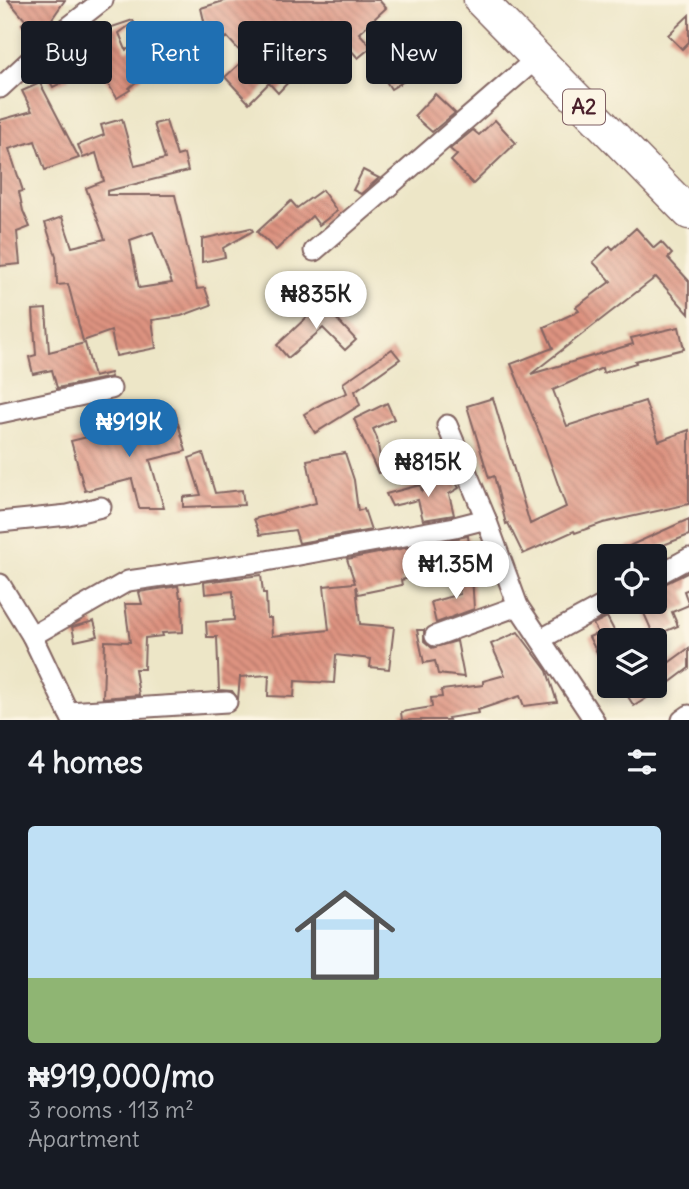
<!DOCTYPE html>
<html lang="en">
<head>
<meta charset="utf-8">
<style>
	:root { --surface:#171b24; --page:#20242c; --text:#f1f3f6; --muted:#9ea1a6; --accent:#1f6fb2 }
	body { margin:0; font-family:Delius,sans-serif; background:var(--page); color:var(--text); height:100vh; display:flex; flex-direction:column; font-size:26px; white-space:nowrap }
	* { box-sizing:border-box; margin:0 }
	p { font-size:23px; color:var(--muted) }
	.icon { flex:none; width:38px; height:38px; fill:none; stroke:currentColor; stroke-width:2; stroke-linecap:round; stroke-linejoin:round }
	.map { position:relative; height:720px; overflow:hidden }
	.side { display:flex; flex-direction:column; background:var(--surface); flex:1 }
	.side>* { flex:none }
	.guide { position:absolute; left:21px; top:21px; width:648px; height:63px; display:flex; gap:14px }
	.controls { position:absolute; left:597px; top:544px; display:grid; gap:14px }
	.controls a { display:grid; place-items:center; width:70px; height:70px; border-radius:7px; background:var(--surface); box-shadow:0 4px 10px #0003; font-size:35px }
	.price { position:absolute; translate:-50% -60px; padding:0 16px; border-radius:24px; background:#fff; color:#222; font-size:23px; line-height:46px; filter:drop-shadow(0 2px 4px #0008) }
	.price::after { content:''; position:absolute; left:50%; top:42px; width:21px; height:16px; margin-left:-10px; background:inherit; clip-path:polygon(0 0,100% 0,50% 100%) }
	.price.current { background:var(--accent); color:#fff }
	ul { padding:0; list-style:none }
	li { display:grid; align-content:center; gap:14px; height:371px; padding:0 28px }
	li span { display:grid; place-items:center; height:217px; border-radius:7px; color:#555 }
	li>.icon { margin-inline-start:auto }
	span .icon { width:126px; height:126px; fill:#fffc; stroke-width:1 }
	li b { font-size:30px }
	h2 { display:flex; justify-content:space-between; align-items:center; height:84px; padding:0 28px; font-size:30px }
	.tag { padding:0 24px; border-radius:7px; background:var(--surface); box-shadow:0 4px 10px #0003; font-size:24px; line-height:63px }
	.tag.current { background:var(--accent); color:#fff }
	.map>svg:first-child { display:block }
	.building { fill:url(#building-back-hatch); fill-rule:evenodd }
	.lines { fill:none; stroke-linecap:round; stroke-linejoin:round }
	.minor-casing { stroke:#836562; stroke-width:23 }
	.trunk-casing { stroke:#836562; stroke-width:35 }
	.minor { stroke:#fff; stroke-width:19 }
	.trunk { stroke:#fff; stroke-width:32 }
	.labels { text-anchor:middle; stroke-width:7; stroke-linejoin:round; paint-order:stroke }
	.shield { fill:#fcf5e5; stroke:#7f5f63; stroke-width:2 }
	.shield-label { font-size:21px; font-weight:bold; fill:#4a1f2b }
</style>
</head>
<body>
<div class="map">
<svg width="689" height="720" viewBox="0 0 689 720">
	<defs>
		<pattern id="building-back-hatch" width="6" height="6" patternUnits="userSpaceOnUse" patternTransform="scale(1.75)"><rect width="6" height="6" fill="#dd9380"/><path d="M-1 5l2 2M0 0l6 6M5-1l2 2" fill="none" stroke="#b57769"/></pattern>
	</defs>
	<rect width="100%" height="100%" fill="#fcf5e5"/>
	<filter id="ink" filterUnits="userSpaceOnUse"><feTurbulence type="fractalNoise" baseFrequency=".0143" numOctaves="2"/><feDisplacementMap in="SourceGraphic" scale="14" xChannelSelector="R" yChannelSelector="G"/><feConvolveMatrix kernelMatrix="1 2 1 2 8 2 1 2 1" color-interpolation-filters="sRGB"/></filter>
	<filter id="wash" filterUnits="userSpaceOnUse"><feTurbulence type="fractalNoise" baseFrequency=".00686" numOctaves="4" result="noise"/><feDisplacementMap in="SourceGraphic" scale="28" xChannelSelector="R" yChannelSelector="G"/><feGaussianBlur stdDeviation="1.57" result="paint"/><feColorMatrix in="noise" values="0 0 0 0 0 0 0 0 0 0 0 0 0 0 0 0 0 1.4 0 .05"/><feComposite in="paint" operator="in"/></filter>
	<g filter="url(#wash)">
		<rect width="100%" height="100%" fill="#ede6c7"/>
		<g id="blocks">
			<!-- building -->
			<g class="building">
				<polygon points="8,0 65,0 49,23 30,36 22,24 26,21"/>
				<polygon points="227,0 379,0 386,8 359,33 369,44 369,49 358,58 341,39 318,60 316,58 292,78 278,93 269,83 249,103 225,77 246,58 227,37 218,43 205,25 201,8"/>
				<polygon points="689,15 689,42 682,49 668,35"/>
				<polygon points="133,20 134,22 119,33 126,50 152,39 148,31 165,25 179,62 144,75 129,88 130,90 117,98 103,76 88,35"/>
				<polygon points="400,60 411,77 391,89 380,72"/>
				<polygon points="60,63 69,79 53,87 44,71"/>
				<polygon points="40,83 79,158 45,170 35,141 9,149 23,191 19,192 23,211 30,227 17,232 20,264 0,266 0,120 32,111 22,91"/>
				<polygon points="435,94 455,113 432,132 414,116"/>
				<path d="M122 119 135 166 165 159 154 124 166 121 177 156 184 154 188 171 107 191V195H175L197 289 205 288 211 305 181 316 152 320 156 348 116 356 111 331 83 341 68 284 57 285 56 256 45 223 62 217 72 247 105 239 86 188 104 181 96 153 83 158 78 145 104 135 101 125ZM153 232 172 283 139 288 130 240Z"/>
				<polygon points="495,120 516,143 473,184 451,161 457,155 450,149 473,130 479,135"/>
				<polygon points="363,170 379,178 361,194 353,190"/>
				<polygon points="322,190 337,211 319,225 312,216 276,250 257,232 291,201 297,208"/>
				<polygon points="251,228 253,231 223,248 225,257 202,262 202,239"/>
				<polygon points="636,228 654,248 661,242 672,254 668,258 689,281 689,314 656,277 531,374 633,344 631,338 679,327 684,349 635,361 636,363 603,373 602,368 553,390 567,426 645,401 659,441 689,430 689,504 603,523 575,533 574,531 523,554 508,523 506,524 494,476 489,478 467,406 493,398 530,524 566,507 542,439 511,364 553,348 544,327 579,311 576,307 611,281 593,262 610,246 613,249"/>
				<polygon points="322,303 356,340 345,350 323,328 288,358 277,345"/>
				<polygon points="46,309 49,352 85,343 94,377 110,373 111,377 57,388 52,370 33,374 29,357 36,355 33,310"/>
				<polygon points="392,349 400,359 355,391 360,405 315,433 304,414 325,402 347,393 343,383"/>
				<polygon points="387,403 394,419 373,429 377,438 382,472 378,473 354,419"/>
				<polygon points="174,409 186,451 150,460 164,508 139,508 132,479 85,491 71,441 112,431 112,433 128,429 130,438 165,428 160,412"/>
				<polygon points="203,453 215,493 242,490 244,505 183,507 183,497 201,495 189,458"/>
				<polygon points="345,453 354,480 358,511 364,509 371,530 299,543 295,530 260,535 254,519 316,503 307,460"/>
				<polygon points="452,476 459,488 449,494 454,515 423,520 418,500 392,506 386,494 420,485 422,491"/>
				<polygon points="689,519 689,535 653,549 657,556 607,556"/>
				<polygon points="468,536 469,545 419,558 424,575 401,580 402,585 358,594 356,586 360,624 394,627 389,669 370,667 371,659 336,655 334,683 295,681 294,697 268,696 269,675 240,677 238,699 232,691 219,690 217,637 207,637 206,622 234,620 233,591 205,594 204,582 261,575 263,593 266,593 267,618 271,618 272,636 329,630 324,586 355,583 347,559"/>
				<polygon points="689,572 689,589 684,591 689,605 672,612 678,626 654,636 639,602 654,602 654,589"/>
				<polygon points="472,574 474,609 436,623 431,602 460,594 456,578"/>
				<polygon points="178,586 180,597 182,597 183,632 162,633 163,636 145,638 144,669 135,669 139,695 103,698 105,641 130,642 125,604 142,604 139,592"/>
				<polygon points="607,617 619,640 609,640 609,676 589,637 598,633 593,624"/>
				<polygon points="94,621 98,636 75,641 72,627"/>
				<polygon points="417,630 424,630 424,641 432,648 457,641 464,677 438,674 435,661 424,663"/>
				<polygon points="518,632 547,671 557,702 524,706 520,696 478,710 479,713 448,718 449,720 402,720 401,712 432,707 431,698 442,697 441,690 483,685 483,681 505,675 491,644"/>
				<polygon points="689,648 689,668 665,686 656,672"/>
				<polygon points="621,686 666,686 634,706"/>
			</g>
		</g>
	</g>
	<g filter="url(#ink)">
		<use href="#blocks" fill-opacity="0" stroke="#836562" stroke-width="2"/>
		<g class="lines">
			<!-- minor casing -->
			<g class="minor-casing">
				<g id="minor">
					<polyline points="0,88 52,40 103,0"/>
					<polyline points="314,251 536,59"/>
					<polyline points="0,413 111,389"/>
					<polyline points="447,425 486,519 518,606 594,720"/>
					<polyline points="0,522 68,515 101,507"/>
					<polyline points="654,577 689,558"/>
					<polyline points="0,584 32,636 72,720"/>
					<polyline points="32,636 128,581 266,561 455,527 486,519"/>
					<polyline points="435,636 518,606"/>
					<polyline points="541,639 609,602"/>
					<polyline points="68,712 227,702"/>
					<polyline points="682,720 689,715"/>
				</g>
			</g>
			<!-- trunk casing -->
			<g class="trunk-casing">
				<polyline id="trunk" points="480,0 689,213"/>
			</g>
			<!-- minor -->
			<use href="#minor" class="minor"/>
			<!-- trunk -->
			<use href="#trunk" class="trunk"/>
		</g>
	</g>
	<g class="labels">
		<!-- shield labels -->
		<rect class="shield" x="563" y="89.5" width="42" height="35" rx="5"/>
		<g class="shield-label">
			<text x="584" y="114">A2</text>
		</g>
	</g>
</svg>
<div class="controls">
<a><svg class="icon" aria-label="locate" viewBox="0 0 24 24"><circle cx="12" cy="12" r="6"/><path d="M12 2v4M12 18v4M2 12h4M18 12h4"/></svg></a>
<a><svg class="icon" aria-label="layers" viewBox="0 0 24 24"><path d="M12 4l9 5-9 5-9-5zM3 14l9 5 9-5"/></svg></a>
</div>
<b class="price" style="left:316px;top:331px">₦835K</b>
<b class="price current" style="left:129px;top:459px">₦919K</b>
<b class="price" style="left:428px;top:499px">₦815K</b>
<b class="price" style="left:456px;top:601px">₦1.35M</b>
<div class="guide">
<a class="tag">Buy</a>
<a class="tag current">Rent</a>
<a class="tag">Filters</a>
<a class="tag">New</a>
</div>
</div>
<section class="side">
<h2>4 homes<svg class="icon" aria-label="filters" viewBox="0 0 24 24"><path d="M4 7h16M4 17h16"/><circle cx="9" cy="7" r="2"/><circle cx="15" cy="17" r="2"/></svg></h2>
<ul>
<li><span style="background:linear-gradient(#bfe0f5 70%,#8fb573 0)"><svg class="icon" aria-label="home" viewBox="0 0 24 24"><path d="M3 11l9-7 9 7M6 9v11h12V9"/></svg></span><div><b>₦919,000/mo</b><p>3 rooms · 113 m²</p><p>Apartment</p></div></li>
</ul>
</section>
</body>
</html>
